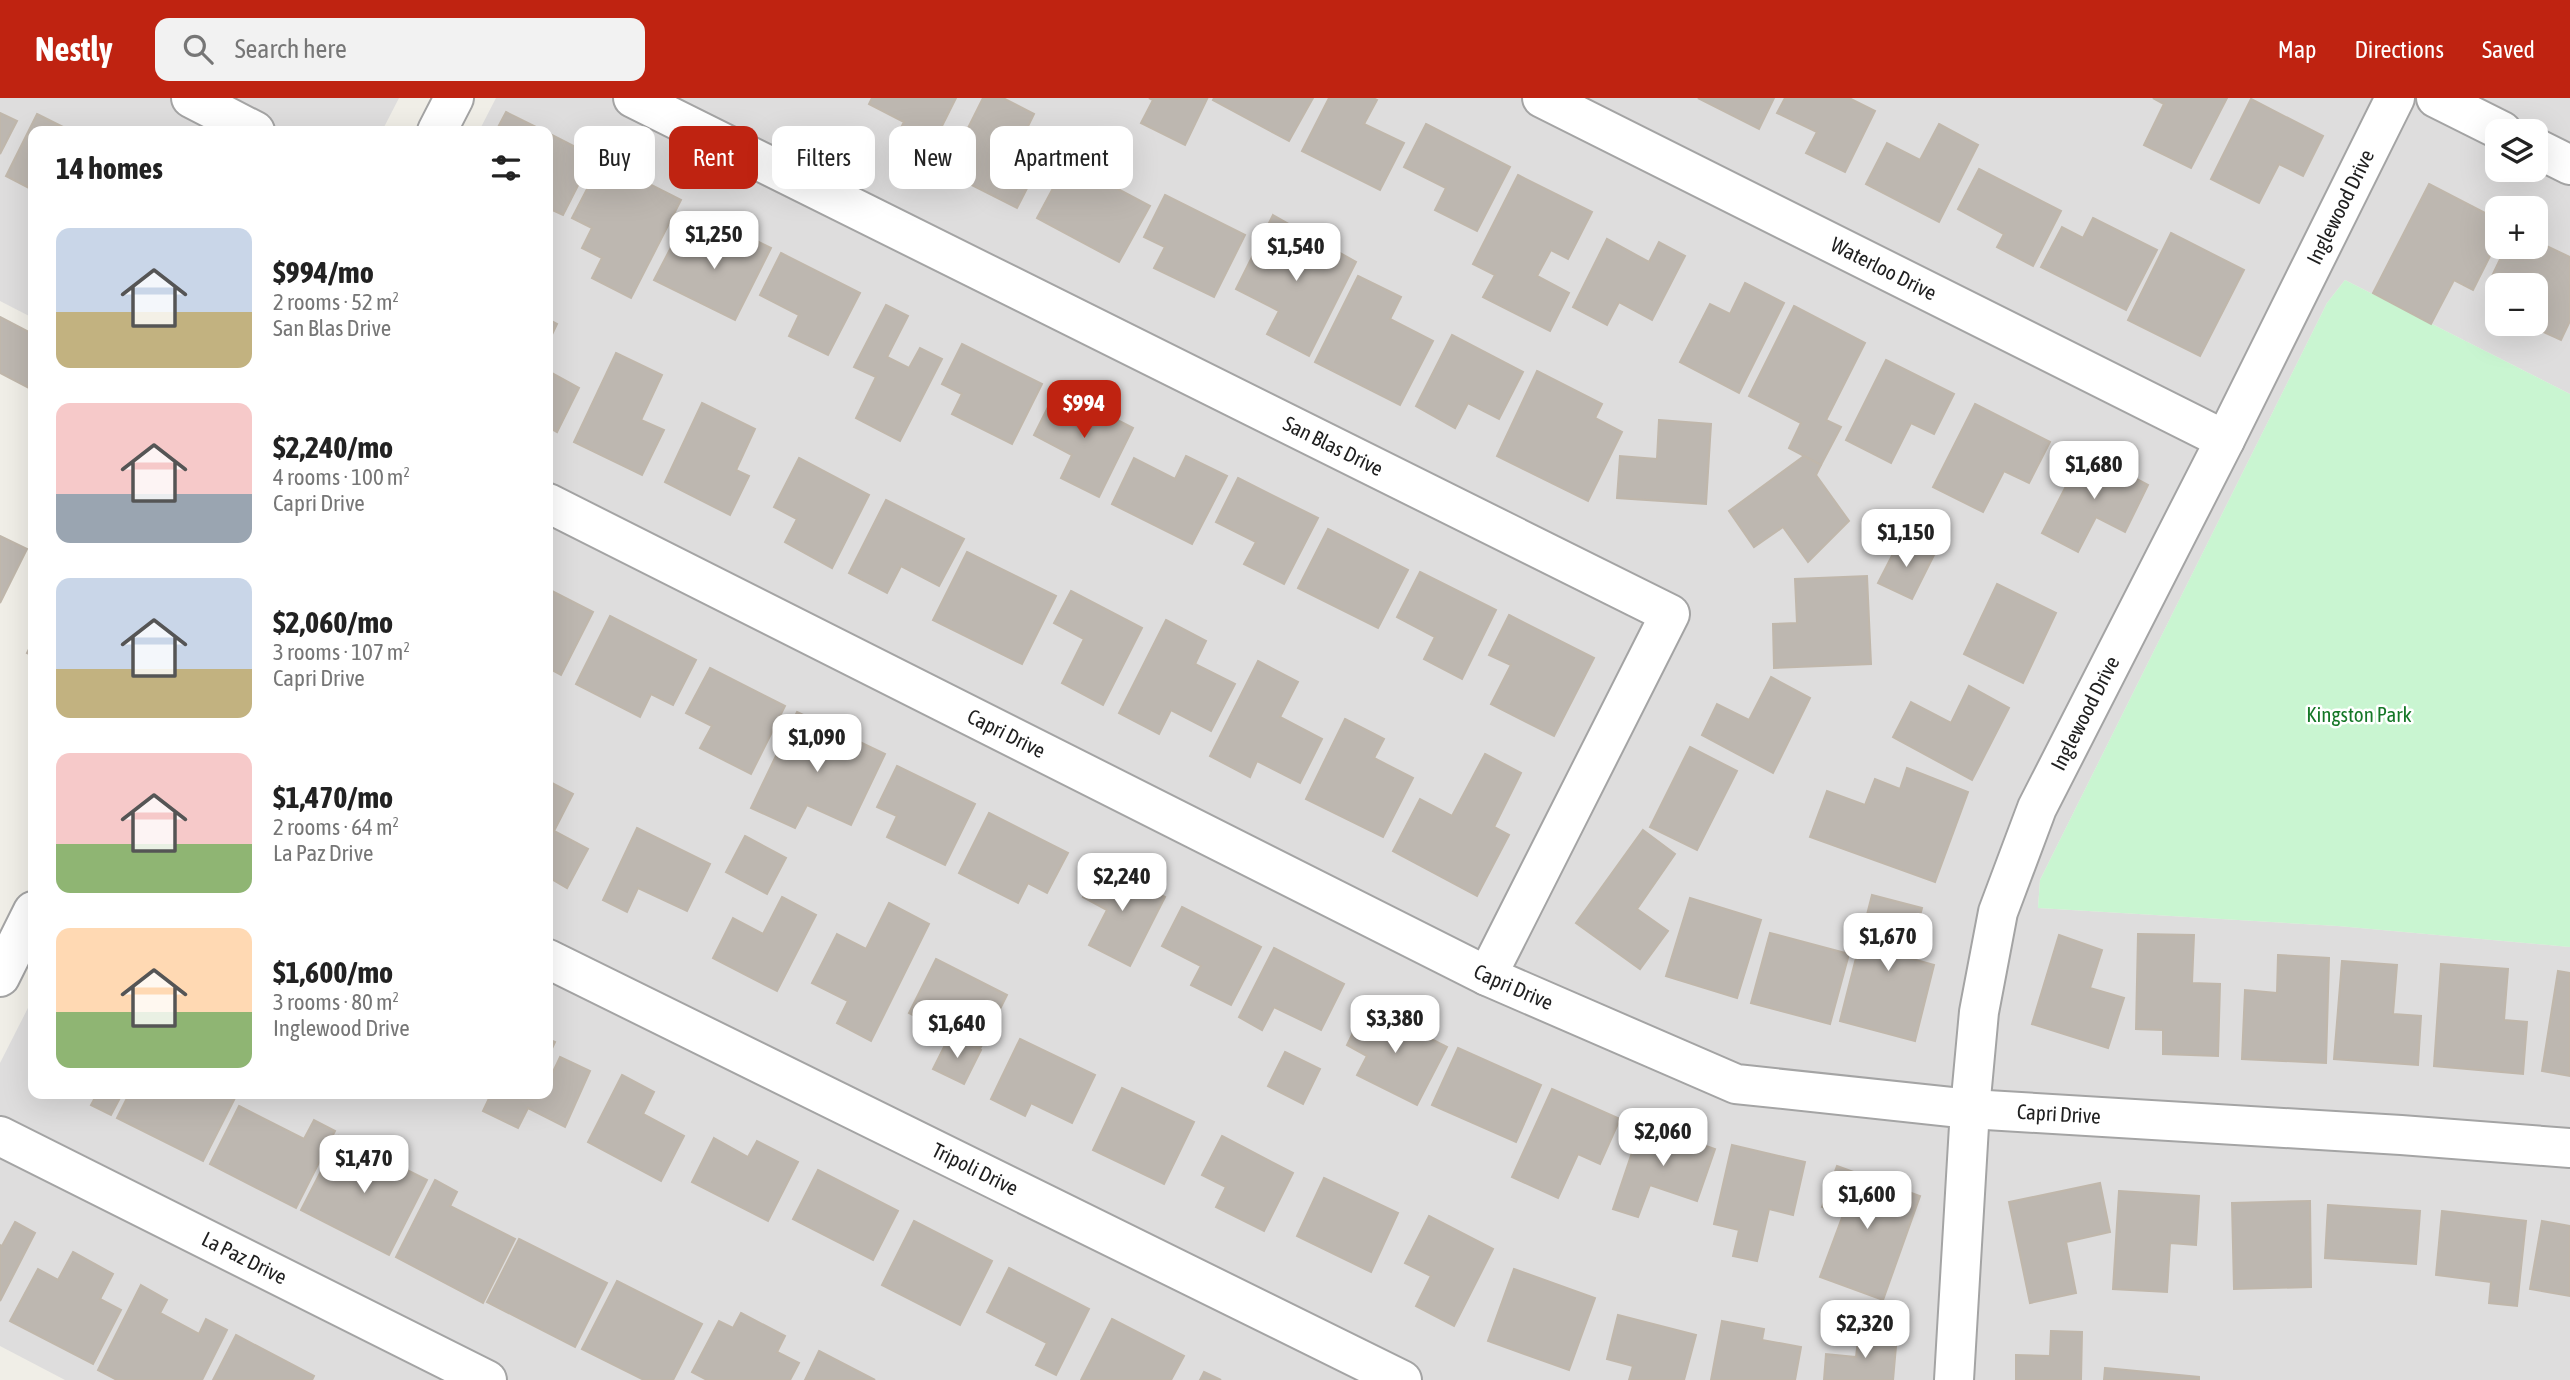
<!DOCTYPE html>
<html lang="en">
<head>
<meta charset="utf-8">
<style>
	:root { --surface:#fff; --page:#f2f2f2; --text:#222; --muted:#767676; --accent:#bf2311 }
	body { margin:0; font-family:"Asap Condensed",sans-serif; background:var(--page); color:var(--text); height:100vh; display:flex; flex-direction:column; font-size:26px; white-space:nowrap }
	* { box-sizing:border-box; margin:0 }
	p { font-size:23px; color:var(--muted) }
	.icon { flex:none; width:38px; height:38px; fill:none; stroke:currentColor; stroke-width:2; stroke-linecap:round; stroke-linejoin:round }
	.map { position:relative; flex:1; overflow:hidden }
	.details { position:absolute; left:28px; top:28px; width:525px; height:973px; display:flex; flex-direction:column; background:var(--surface); border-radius:14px; box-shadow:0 7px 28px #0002 }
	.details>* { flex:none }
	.top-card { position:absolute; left:574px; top:28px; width:665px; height:63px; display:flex; gap:14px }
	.buttons { position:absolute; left:2485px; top:21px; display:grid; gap:14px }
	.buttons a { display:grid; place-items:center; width:63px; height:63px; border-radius:14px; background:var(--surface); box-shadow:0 7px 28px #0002; font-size:35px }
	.price { position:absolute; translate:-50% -60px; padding:0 16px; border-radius:14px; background:#fff; color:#222; font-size:23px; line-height:46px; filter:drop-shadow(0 2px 4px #0008) }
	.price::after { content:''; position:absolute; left:50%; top:42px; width:21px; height:16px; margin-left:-10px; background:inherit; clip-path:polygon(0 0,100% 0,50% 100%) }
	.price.on { background:var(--accent); color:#fff }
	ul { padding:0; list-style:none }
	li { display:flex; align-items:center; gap:21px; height:175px; padding:0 28px }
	li span { display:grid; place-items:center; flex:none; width:196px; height:140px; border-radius:14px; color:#555 }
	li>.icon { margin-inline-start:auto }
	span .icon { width:84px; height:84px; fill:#fffc; stroke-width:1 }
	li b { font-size:30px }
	h2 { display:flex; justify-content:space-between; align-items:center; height:84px; padding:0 28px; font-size:30px }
	.tag { padding:0 24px; border-radius:14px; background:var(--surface); box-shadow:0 7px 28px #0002; font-size:24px; line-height:63px }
	.tag.on { background:var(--accent); color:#fff }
	header { display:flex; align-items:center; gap:42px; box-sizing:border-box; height:98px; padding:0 35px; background:var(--accent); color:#fff }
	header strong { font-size:33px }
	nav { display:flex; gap:38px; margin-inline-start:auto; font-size:24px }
	.search { width:490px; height:63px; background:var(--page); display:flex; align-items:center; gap:18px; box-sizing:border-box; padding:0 24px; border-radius:14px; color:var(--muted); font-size:26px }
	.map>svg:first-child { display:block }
	.residential { fill:#dedddd; fill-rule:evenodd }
	.park { fill:#c9f5d1 }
	.building { fill:#bdb7b0; stroke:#c0b7ab; stroke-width:2 }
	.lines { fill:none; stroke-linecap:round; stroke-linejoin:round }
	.minor-casing { stroke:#a4a4a4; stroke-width:42 }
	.tertiary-casing { stroke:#a4a4a4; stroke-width:42 }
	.minor { stroke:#fff; stroke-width:38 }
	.tertiary { stroke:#fff; stroke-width:38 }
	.labels { text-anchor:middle; stroke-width:5; stroke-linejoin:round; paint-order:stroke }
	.street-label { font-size:21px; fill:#202020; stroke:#fff }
	.park-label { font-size:21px; fill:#157727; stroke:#fff }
</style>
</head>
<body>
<header>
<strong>Nestly</strong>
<div class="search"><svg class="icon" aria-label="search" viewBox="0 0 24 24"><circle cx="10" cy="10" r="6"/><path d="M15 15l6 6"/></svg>Search here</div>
<nav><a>Map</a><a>Directions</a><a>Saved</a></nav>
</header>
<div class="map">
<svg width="2570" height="1282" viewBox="0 0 2570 1282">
	<rect width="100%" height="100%" fill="#f0eee7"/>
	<!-- residential -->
	<g class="residential">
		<polygon points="0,0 399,0 382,33 33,33 33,220 0,203"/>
		<path d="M496 0H2570V296L2345 182 2327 205 2040 782 2038 810 2338 828 2570 849V1282H65L0 1248V965L33 900V996H548V33H479ZM2497 33H2536V72H2497ZM2497 110H2536V149H2497ZM2497 187H2536V226H2497Z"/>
	</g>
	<!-- park -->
	<polygon class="park" points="2345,182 2570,296 2570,849 2338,828 2038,810 2040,782 2327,205"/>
	<!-- building -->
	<g class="building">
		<polygon points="872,0 956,0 924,64 891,48 904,24 869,6"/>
		<polygon points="983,0 1003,0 1034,16 1014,57 1038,69 1017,110 946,74"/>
		<polygon points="1149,0 1207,1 1185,47 1141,25 1153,2"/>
		<polygon points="1214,0 1313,0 1289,43 1213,2"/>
		<polygon points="1329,0 1373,0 1377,2 1364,26 1404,45 1380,92 1302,53"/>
		<polygon points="1698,0 1774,0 1759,31"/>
		<polygon points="1785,0 1849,0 1875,13 1845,74 1806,55 1817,34 1777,15"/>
		<polygon points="2153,0 2227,0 2191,70 2144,47 2164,6"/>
		<polygon points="2251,1 2323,38 2303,78 2279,66 2259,105 2211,81"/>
		<polygon points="506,14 544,33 496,33"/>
		<polygon points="0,15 17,23 0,56"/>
		<polygon points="37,16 71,33 33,33 33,92 6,78"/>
		<polygon points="1426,26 1510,69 1477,133 1435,112 1446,90 1404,69"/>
		<polygon points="1939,26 1978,47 1939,124 1866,86 1887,45 1920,62"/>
		<polygon points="548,35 593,58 563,117 548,110"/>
		<polygon points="602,62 681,102 631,200 592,180 602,160 582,150 592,130 572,120"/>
		<polygon points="1067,64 1150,108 1119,164 1037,120"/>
		<polygon points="1979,71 2061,113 2033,168 1997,149 2004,136 1958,111"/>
		<polygon points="1518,77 1592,114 1568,161 1551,152 1537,178 1569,195 1550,233 1483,199 1495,177 1473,166"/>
		<polygon points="2429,86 2497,121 2497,144 2473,192 2454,182 2431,226 2373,195"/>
		<polygon points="1165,97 1245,137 1214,199 1154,170 1165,149 1144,139"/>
		<polygon points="1273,117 1356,164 1309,258 1267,236 1279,213 1236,191"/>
		<polygon points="2093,120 2157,152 2126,212 2041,169 2062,129 2083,140"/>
		<polygon points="731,130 771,150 735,222 654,182 679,134 719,154"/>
		<polygon points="2171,135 2244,172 2200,258 2128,222"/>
		<polygon points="1607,141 1649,164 1659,144 1685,158 1652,222 1619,204 1607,227 1573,209"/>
		<polygon points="2536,143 2570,159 2570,223 2561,242 2526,226 2536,226 2536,187 2507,187 2491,180 2506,149 2536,149"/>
		<polygon points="781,155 860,195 828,257 789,238 799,217 760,197"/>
		<polygon points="1358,178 1401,199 1390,221 1433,243 1400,307 1315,264"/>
		<polygon points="1745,185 1784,205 1739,295 1680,264 1710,206 1730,216"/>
		<polygon points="886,207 908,218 887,259 909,270 920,250 942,261 900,343 856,320 876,279 854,269"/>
		<polygon points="1794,208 1865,245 1826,322 1841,329 1821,367 1789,350 1801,325 1749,298"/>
		<polygon points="0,219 33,236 33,292 0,275"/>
		<polygon points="548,221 557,226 548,245"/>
		<polygon points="1452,237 1523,274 1499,321 1468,305 1455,330 1416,308"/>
		<polygon points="962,246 1042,286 1012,346 952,316 962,296 942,286"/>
		<polygon points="616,255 662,277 641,322 664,332 642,377 574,344"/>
		<polygon points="1886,262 1954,296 1934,336 1911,325 1891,365 1846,342"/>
		<polygon points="548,273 579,290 557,334 548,329"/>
		<polygon points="1537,273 1602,306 1595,320 1622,334 1588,403 1497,358"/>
		<polygon points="1057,291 1133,330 1099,399 1061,380 1072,357 1034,337"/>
		<polygon points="702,305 755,331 736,372 749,378 730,417 665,384"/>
		<polygon points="1975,306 2050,344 2029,385 2004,373 1983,414 1933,389"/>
		<polygon points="1659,322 1711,326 1706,406 1617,400 1620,358 1657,361"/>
		<polygon points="2084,353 2148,387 2125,434 2096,419 2078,454 2042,435"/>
		<polygon points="1186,358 1227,378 1192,446 1112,406 1134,360 1175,381"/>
		<polygon points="1804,358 1821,367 1816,377 1849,423 1808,464 1783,429 1754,449 1729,413"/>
		<polygon points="799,360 869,397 832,470 785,444 797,421 774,409"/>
		<polygon points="1238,380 1318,420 1284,486 1244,466 1256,444 1216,424"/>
		<polygon points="886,402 964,441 939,488 901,468 887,495 849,475"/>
		<polygon points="1328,431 1408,472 1378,530 1298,490"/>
		<polygon points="0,438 27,451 0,505"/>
		<polygon points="1901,440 1934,457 1912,501 1878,485"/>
		<polygon points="967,454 1056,498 1022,566 933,522"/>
		<polygon points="1420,474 1496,512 1462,581 1424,561 1435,539 1397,519"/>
		<polygon points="1867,478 1871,566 1774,570 1773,526 1797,525 1795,481"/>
		<polygon points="1997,486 2056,515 2023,585 1964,556"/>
		<polygon points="548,491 593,514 561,577 548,570"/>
		<polygon points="1071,493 1142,530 1103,607 1062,585 1084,541 1054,525"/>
		<polygon points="1509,517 1594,560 1554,638 1491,606 1511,567 1489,557"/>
		<polygon points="610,518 696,562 673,607 651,596 640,619 576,586"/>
		<polygon points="1166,522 1206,543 1195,566 1235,586 1211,633 1171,612 1159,636 1119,615"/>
		<polygon points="33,543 33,558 27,555"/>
		<polygon points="1258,563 1298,584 1280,619 1322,641 1300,685 1257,663 1250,679 1210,658"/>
		<polygon points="710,570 785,608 751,676 700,650 712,628 686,615"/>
		<polygon points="1771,579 1810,600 1773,675 1702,637 1717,606 1749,622"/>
		<polygon points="1969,588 2009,610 1972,682 1893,639 1911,604 1951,625"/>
		<polygon points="797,614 885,656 851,727 807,707 795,730 751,710"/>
		<polygon points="1345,621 1384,641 1374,660 1413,680 1383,739 1306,701"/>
		<polygon points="1690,649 1737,673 1697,752 1650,729"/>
		<polygon points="1485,656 1521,675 1494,729 1509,737 1477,798 1393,753 1420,701 1452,718"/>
		<polygon points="897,668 975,706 945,767 887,739 897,718 877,709"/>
		<polygon points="1907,670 1968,694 1935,784 1810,739 1827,693 1865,707 1875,681 1900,691"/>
		<polygon points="548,683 573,696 554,733 588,751 567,790 548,779"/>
		<polygon points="989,715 1068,755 1047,795 1028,785 1018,805 959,775"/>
		<polygon points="637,730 710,766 687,813 638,790 627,814 603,802"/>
		<polygon points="1643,732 1675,756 1637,811 1668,833 1640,871 1576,825"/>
		<polygon points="745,738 786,760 767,796 726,774"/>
		<polygon points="1100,766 1165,799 1130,868 1089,847 1107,812 1083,799"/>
		<polygon points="1872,797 1922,810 1909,860 1934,867 1915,943 1840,923"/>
		<polygon points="782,799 816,817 777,893 713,860 733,820 763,836"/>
		<polygon points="1690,800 1761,822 1737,900 1666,878"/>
		<polygon points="889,805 929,826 871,943 837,925 848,903 812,885 837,836 866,851"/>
		<polygon points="1182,809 1261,849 1231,907 1191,887 1201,868 1162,848"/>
		<polygon points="1770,835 1849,856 1830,926 1751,905"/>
		<polygon points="2138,836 2194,837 2192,885 2220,886 2218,958 2163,956 2163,932 2136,931"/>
		<polygon points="2059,837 2102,852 2090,890 2124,900 2108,950 2032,926"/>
		<polygon points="1274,850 1344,886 1321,932 1274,909 1262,932 1239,919"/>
		<polygon points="2278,857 2329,860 2326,965 2242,961 2245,892 2277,895"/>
		<polygon points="936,861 1007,897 980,951 909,915"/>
		<polygon points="2342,863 2397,867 2393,916 2421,918 2418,967 2334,961"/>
		<polygon points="2441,866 2508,871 2504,922 2527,924 2523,976 2434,968"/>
		<polygon points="2558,873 2570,875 2570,978 2542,973"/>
		<polygon points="1366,908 1447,949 1417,1007 1357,977 1367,958 1347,947"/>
		<polygon points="950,937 981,952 964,986 933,971"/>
		<polygon points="548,941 555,944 548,959"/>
		<polygon points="1020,941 1095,977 1072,1025 1031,1005 1025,1018 991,1001"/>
		<polygon points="1458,950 1541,987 1516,1044 1432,1007"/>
		<polygon points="1285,954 1320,971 1303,1006 1268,988"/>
		<polygon points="560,959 590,973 565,1029 528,1010 518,1030 483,1013 491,996 548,996 548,974 552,976"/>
		<polygon points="622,977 654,994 643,1016 684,1038 661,1083 588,1044"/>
		<polygon points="1122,990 1194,1024 1164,1086 1093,1052"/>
		<polygon points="1552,991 1620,1021 1600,1066 1578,1056 1558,1100 1512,1079"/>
		<polygon points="97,996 122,996 111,1017 91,1007"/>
		<polygon points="129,996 237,996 203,1063 117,1020"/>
		<polygon points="239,1008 304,1041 314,1022 335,1033 296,1110 210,1066"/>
		<polygon points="1642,1025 1715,1051 1697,1103 1650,1087 1638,1119 1613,1111"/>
		<polygon points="339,1038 427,1082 389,1157 301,1112"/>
		<polygon points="1222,1038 1293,1075 1264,1133 1216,1109 1226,1089 1202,1077"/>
		<polygon points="714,1040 748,1059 757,1043 798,1064 768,1123 692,1084"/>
		<polygon points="1732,1047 1805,1064 1793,1117 1769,1111 1757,1163 1733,1158 1739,1132 1714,1126"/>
		<polygon points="1837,1068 1920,1098 1883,1202 1820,1179 1843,1117 1822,1109"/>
		<polygon points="818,1072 898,1113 873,1162 793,1121"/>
		<polygon points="1324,1080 1398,1115 1371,1174 1297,1138"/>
		<polygon points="435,1082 457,1094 450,1108 515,1141 483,1205 396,1159"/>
		<polygon points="2100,1085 2110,1134 2066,1144 2076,1195 2030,1205 2009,1104"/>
		<polygon points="2119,1093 2199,1098 2196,1147 2170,1145 2167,1194 2113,1191"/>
		<polygon points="2310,1103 2311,1189 2234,1191 2232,1105"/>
		<polygon points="2328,1107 2420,1113 2416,1166 2325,1160"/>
		<polygon points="2442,1113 2526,1123 2517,1208 2489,1205 2491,1184 2436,1177"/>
		<polygon points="1429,1118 1493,1151 1454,1228 1416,1208 1431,1178 1405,1165"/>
		<polygon points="914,1123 992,1163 960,1227 882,1187"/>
		<polygon points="2542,1123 2570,1128 2570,1198 2530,1191"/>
		<polygon points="15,1124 35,1135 0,1203 0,1147 2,1148"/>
		<polygon points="519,1141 607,1185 575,1249 487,1204"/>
		<polygon points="73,1154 113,1176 100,1201 121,1212 93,1266 10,1223 38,1171 58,1182"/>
		<polygon points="1009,1170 1089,1211 1056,1277 1036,1267 1047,1245 987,1214"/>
		<polygon points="1514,1171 1595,1200 1569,1272 1488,1243"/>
		<polygon points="617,1183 702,1226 673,1282 644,1282 582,1251"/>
		<polygon points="141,1187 167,1202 160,1215 199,1236 206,1221 227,1232 202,1282 117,1282 98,1272"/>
		<polygon points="741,1215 785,1238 777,1254 799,1265 790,1282 707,1282 692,1274 719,1223 733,1230"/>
		<polygon points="1618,1217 1696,1237 1684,1282 1629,1282 1633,1268 1607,1261"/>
		<polygon points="1112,1221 1184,1258 1171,1282 1081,1282"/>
		<polygon points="1722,1223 1764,1231 1762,1242 1801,1249 1795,1282 1711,1282"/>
		<polygon points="1859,1233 1897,1237 1893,1282 1824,1282 1826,1256 1856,1259"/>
		<polygon points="2051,1233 2082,1234 2081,1282 2016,1282 2016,1257 2050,1258"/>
		<polygon points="236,1237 314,1278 312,1282 213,1282"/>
		<polygon points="819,1253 875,1282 805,1282"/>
		<polygon points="2105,1270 2199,1279 2199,1282 2104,1282"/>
		<polygon points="1204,1274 1221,1282 1200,1282"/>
	</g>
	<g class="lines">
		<!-- minor casing -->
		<g class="minor-casing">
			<g id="minor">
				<polyline points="191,0 255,33"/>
				<path id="s1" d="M633 0 1670 516 1487 878"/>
				<path id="s2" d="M1542 0 2225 342"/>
				<polyline points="2436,0 2502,33"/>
				<polyline points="2536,50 2570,67"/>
				<path id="s3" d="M548 405 1487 878 1736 986 1970 1011 2401 1037 2570 1050"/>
				<path id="s4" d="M548 861 1402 1282"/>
				<path id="s5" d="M0 1038 487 1282"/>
				<path id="s6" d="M1954 1282 1970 1011 1979 914 1998 814 2037 710 2225 342 2395 0"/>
			</g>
		</g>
		<!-- tertiary casing -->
		<g class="tertiary-casing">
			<g id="tertiary">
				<polyline points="437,33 454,0"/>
				<polyline points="0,879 33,813"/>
			</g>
		</g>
		<!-- minor -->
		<use href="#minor" class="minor"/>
		<!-- tertiary -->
		<use href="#tertiary" class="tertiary"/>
	</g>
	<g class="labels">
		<!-- street labels -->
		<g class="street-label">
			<text dy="7" stroke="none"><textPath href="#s6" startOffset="1255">Inglewood Drive</textPath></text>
			<text dy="7" stroke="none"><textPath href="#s2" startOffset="382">Waterloo Drive</textPath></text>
			<text dy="7" stroke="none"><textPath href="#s1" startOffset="782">San Blas Drive</textPath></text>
			<text dy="7" stroke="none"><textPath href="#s6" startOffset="688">Inglewood Drive</textPath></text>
			<text dy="7" stroke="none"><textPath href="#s3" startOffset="513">Capri Drive</textPath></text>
			<text dy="7" stroke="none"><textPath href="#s3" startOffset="1080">Capri Drive</textPath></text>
			<text dy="7" stroke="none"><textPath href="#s3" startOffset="1647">Capri Drive</textPath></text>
			<text dy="7" stroke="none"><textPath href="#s4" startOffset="476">Tripoli Drive</textPath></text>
			<text dy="7" stroke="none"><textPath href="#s5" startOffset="273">La Paz Drive</textPath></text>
		</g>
		<!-- park labels -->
		<g class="park-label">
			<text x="2359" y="624">Kingston Park</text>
		</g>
	</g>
</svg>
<div class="buttons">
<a><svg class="icon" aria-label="layers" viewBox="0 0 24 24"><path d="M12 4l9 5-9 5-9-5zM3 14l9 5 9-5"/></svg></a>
<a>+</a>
<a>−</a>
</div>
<b class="price" style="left:714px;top:173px">$1,250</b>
<b class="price" style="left:1296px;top:185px">$1,540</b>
<b class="price on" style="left:1084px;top:342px">$994</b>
<b class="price" style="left:2094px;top:403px">$1,680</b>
<b class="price" style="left:1906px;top:471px">$1,150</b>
<b class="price" style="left:817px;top:676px">$1,090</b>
<b class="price" style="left:1122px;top:815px">$2,240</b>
<b class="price" style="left:1888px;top:875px">$1,670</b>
<b class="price" style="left:1395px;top:957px">$3,380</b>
<b class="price" style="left:957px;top:962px">$1,640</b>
<b class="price" style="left:1663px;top:1070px">$2,060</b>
<b class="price" style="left:364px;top:1097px">$1,470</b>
<b class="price" style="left:1867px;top:1133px">$1,600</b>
<b class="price" style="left:1865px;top:1262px">$2,320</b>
<div class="top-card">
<a class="tag">Buy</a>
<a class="tag on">Rent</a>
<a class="tag">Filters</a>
<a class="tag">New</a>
<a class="tag">Apartment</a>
</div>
<section class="details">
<h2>14 homes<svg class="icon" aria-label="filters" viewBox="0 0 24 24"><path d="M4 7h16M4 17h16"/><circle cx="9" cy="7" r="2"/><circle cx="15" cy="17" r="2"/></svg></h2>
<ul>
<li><span style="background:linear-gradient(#c9d6e8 60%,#c2b280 0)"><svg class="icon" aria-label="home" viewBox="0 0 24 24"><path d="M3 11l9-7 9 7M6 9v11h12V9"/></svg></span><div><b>$994/mo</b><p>2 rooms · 52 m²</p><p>San Blas Drive</p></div></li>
<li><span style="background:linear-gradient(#f6c9c9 65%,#9aa5b1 0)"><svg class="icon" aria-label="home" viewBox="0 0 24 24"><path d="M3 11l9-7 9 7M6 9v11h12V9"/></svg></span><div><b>$2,240/mo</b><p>4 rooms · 100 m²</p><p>Capri Drive</p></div></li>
<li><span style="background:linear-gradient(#c9d6e8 65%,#c2b280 0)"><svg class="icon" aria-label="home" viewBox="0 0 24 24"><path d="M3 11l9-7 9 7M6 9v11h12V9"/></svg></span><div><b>$2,060/mo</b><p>3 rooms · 107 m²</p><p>Capri Drive</p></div></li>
<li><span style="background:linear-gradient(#f6c9c9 65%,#8fb573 0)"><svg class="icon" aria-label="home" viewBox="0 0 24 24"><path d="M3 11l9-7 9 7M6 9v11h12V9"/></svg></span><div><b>$1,470/mo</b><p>2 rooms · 64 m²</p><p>La Paz Drive</p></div></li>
<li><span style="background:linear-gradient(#ffd9b3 60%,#8fb573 0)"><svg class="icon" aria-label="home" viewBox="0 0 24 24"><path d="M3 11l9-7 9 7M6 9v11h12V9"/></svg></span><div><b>$1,600/mo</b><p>3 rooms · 80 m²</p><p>Inglewood Drive</p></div></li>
</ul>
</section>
</div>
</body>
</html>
